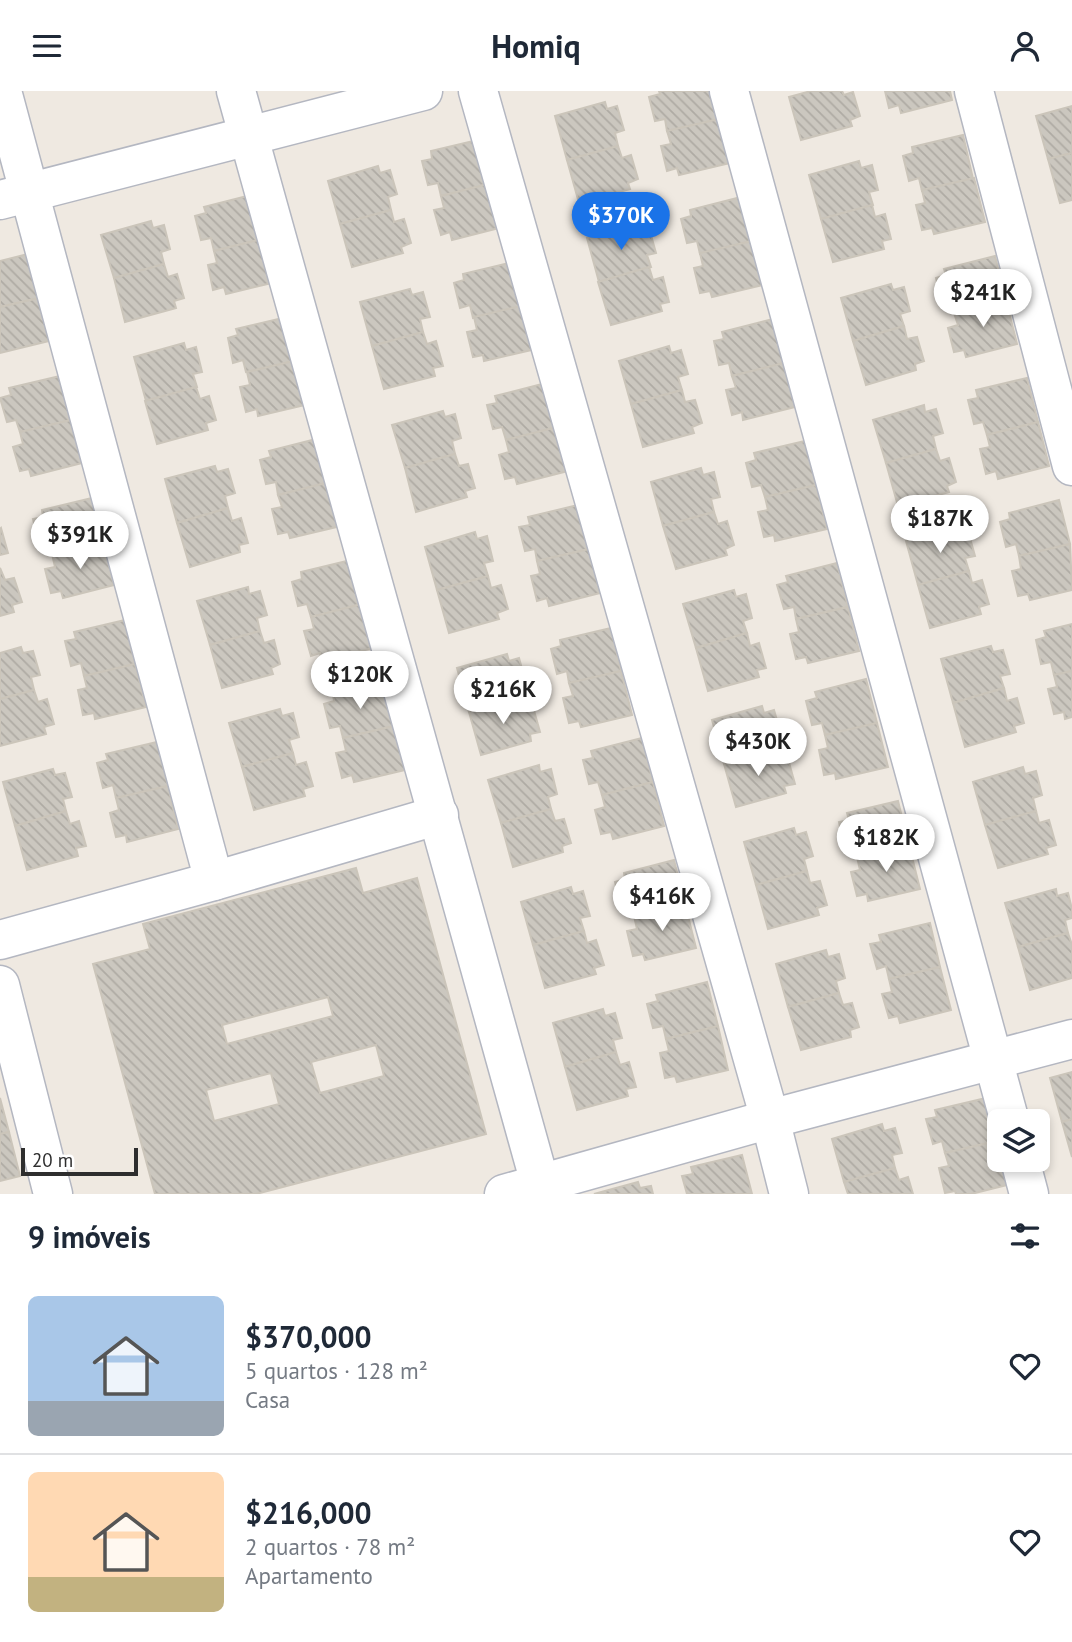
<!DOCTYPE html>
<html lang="pt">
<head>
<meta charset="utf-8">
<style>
	:root { --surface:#fff; --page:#f6f6f7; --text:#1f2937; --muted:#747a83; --line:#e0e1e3; --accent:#1a73e8 }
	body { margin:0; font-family:"PT Sans",sans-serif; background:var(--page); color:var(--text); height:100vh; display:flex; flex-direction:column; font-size:26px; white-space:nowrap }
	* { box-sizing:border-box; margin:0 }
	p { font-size:23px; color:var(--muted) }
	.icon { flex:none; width:38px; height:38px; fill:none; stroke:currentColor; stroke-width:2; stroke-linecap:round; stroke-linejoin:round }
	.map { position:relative; height:1103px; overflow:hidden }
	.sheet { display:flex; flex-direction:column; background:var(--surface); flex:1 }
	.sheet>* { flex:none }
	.buttons { position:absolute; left:987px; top:1018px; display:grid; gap:14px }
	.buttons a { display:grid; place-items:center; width:63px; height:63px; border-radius:10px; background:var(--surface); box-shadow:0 4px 10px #0003; font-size:35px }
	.scale { position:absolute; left:21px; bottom:18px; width:117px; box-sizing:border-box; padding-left:7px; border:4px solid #2e2e2e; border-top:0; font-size:19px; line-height:24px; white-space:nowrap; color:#2e2e2e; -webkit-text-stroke:5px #fff; paint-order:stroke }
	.price { position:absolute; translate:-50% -60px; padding:0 16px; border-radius:24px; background:#fff; color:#222; font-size:23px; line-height:46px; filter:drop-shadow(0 2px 4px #0008) }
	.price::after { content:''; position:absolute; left:50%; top:42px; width:21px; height:16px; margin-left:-10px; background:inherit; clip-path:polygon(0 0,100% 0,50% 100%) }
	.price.active { background:var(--accent); color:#fff }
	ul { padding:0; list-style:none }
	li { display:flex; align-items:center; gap:21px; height:175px; padding:0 28px }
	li+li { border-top:2px solid var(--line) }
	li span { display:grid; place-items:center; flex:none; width:196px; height:140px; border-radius:10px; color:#555 }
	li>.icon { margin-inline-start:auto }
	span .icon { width:84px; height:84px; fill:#fffc; stroke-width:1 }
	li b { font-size:30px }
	h2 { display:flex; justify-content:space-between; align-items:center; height:84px; padding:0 28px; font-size:30px }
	header { display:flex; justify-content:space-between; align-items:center; height:91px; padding:0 28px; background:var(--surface); font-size:32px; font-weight:600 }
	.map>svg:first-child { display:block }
	.building { fill:url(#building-back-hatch); stroke:#cbc5ba; stroke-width:2; fill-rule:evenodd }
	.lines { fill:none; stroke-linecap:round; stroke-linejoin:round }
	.minor-casing { stroke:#b4b7c1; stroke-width:41 }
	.minor { stroke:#fff; stroke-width:38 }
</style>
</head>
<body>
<header><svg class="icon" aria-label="menu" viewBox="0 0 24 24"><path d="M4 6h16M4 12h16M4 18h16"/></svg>Homiq<svg class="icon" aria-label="person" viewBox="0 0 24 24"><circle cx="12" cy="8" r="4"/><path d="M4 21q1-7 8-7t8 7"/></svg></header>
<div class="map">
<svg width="1072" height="1103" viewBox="0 0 1072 1103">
	<defs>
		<pattern id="building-back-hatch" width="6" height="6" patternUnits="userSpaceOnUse" patternTransform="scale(1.75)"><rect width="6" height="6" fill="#cbc7bf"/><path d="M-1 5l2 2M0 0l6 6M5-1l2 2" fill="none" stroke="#afaba4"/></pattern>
	</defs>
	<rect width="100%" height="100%" fill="#efe9e1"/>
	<!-- building -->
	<g class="building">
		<polygon points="659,0 712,0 719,28 667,40 665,28 655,30 649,6 660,3"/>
		<polygon points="811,0 842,0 844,4 853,1 860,25 850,29 852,35 801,49 789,6"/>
		<polygon points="885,0 950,0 952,9 901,22 899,14 889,17"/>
		<polygon points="605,11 607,18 617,15 624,39 615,42 618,55 567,69 555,25"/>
		<polygon points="1072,15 1072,62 1048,68 1036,25"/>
		<polygon points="719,28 730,72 679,84 677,77 667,80 661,55 671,53 667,40"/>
		<polygon points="963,44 973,88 922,100 919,87 909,90 903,65 913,62 912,56"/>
		<polygon points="482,48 492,92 441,105 438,92 428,94 422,70 432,68 431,60"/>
		<polygon points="618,55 622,67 631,64 638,88 628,92 630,98 579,112 567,69"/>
		<polygon points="1072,62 1072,109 1060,112 1048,68"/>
		<polygon points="859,70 861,77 872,74 878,99 869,101 873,114 821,128 809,84"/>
		<polygon points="378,75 380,82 390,79 397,103 388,106 391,119 340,133 328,90"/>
		<polygon points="974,87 985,131 934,143 932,137 922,139 916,114 925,112 922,99"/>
		<polygon points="492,92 503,136 452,149 450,141 441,144 434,119 444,117 441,105"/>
		<polygon points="255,103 266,147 214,160 211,147 201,149 195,125 206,122 204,116"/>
		<polygon points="741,106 751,150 700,163 697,150 687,152 681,128 691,125 690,119"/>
		<polygon points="872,114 875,126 885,123 891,148 882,150 884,158 833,171 821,128"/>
		<polygon points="391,119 394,131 404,128 411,152 401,156 403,162 352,176 340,133"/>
		<polygon points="151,130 153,137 164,134 170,158 161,161 164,173 114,187 101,144"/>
		<polygon points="637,134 639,140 649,137 656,162 647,164 651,176 599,191 587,147"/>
		<polygon points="266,147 276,191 226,203 224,196 213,199 208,174 217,172 214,160"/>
		<polygon points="752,150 763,194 712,206 710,200 700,202 694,177 703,175 700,162"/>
		<polygon points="28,163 39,207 0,216 0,170"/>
		<polygon points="995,165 1006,209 954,222 951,209 942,211 936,187 946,184 944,178"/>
		<polygon points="513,171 524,215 473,227 470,214 460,217 454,192 464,189 463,183"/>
		<polygon points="164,173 168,186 177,183 184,207 174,210 176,217 125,231 114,187"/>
		<polygon points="649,176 653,189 663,186 669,211 660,213 662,220 611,234 598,191"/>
		<polygon points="891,193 893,199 904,196 910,220 900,223 904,235 853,250 841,207"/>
		<polygon points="410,198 412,204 423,201 430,226 420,228 423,241 372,255 360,211"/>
		<polygon points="39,207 49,250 0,262 0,216"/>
		<polygon points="1006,209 1017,253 966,266 964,259 954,261 948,237 958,234 954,222"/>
		<polygon points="525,214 536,258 484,270 483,264 473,266 467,241 477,239 474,226"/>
		<polygon points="287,226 298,269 246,281 243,269 233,272 228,247 238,244 236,238"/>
		<polygon points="773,228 784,272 732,285 729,272 719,274 714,250 724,248 722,241"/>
		<polygon points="904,235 907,248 917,246 924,270 915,273 916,279 866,294 853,250"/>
		<polygon points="423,241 427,253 436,250 443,275 433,277 435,285 384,298 372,255"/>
		<polygon points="184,252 186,259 196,256 202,281 193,283 197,296 146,310 134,266"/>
		<polygon points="669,255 671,262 681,259 688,283 678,286 682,299 631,313 619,270"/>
		<polygon points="298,269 309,313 258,325 257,318 246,321 240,296 250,294 247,281"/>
		<polygon points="784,272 795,316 743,329 742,321 732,324 726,299 736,297 732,285"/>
		<polygon points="60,285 71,329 20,341 16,329 7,331 0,307 11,304 9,297"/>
		<polygon points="1027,287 1038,331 987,344 983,331 974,333 968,309 978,307 976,299"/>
		<polygon points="546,292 557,336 506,349 502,336 493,338 487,314 497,312 495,305"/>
		<polygon points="196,296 200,308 209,305 216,329 206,332 208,339 157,353 145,310"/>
		<polygon points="682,299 685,311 695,309 702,332 692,336 694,342 643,356 631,313"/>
		<polygon points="924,314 925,321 936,318 943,342 933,345 936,358 886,372 873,329"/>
		<polygon points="443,320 445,326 455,323 461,347 452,350 455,363 405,377 392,334"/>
		<polygon points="71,329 82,372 31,385 29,378 20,380 13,356 23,353 20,341"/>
		<polygon points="1038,331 1049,375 998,388 996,380 986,383 980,358 990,356 987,344"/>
		<polygon points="557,336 568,380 517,393 515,386 505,388 499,364 509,361 506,349"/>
		<polygon points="320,347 330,391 278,404 276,391 266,393 260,369 271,366 269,360"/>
		<polygon points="805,350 816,394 765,406 761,394 752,396 746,372 756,369 754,362"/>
		<polygon points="936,358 940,370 949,367 956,391 947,395 949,401 898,415 886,372"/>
		<polygon points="455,363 459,375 468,373 475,397 465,400 467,406 416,421 405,377"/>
		<polygon points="215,375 217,381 228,378 235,402 225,405 228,417 177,432 165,388"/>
		<polygon points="701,377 703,384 714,381 720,406 711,408 714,421 663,435 651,391"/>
		<polygon points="330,391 341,435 290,447 288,441 278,443 272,418 282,416 278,404"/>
		<polygon points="816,394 827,438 775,450 774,444 764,446 758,421 768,419 765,406"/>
		<polygon points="92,407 103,450 52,463 49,450 39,453 33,428 43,426 42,419"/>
		<polygon points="1059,409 1070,453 1019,465 1016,453 1006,456 1000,431 1010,428 1009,422"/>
		<polygon points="578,414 589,458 537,470 535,458 525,460 519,436 530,434 528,426"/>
		<polygon points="228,417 232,430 241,427 248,452 239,454 240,461 190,476 177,432"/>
		<polygon points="714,421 718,433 727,430 734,454 725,458 727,464 676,478 663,435"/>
		<polygon points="956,436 958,443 968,440 975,465 965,467 969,480 918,494 906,450"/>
		<polygon points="1,437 8,462 0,464 0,438"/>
		<polygon points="475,441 477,448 487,445 493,470 484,472 488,485 437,499 425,456"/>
		<polygon points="103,450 114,494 63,507 61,500 51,502 45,478 55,476 52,463"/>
		<polygon points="1070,453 1072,499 1030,509 1028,503 1018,505 1012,480 1021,478 1019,465"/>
		<polygon points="589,458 600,502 549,515 547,507 537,510 531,485 540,483 537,470"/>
		<polygon points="351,469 362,513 311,526 307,513 298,515 292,491 302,488 301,481"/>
		<polygon points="837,472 848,516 796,528 794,516 784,518 777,494 788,491 786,485"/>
		<polygon points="0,477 5,489 14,487 22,511 12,514 14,521 0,525"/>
		<polygon points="969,480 972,492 982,489 989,513 979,516 981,523 930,537 918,494"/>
		<polygon points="488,485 491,497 501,494 508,518 497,522 499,528 449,542 437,499"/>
		<polygon points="248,496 249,503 260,500 267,524 257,527 260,540 210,554 197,510"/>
		<polygon points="734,499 736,506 746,503 752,527 743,530 747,542 696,557 683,513"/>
		<polygon points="362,513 373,557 322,570 320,562 311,565 304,540 314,538 311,526"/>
		<polygon points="848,516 859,560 808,572 806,566 796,568 790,543 799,541 796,528"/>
		<polygon points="125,529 135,573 84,585 81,572 71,575 65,550 76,548 74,541"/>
		<polygon points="1072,533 1072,580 1054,584 1051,571 1041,573 1036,549 1046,546 1044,540"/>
		<polygon points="611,537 621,580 569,592 567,580 557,583 551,558 561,555 560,549"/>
		<polygon points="260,540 264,552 274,549 280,573 271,577 273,583 222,597 210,554"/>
		<polygon points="747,542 750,555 759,552 766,577 757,579 759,586 708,600 696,557"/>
		<polygon points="991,555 993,561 1003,559 1010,583 1000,585 1004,597 953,612 941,568"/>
		<polygon points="21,556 23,562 33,560 40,584 31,586 34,599 0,608 0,562"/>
		<polygon points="507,563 509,570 519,567 526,592 517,594 520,606 469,621 457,577"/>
		<polygon points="135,573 146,616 95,628 94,622 83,624 78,599 87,597 84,585"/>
		<polygon points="621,580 632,624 581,636 579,630 569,632 563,607 573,605 569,592"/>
		<polygon points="1072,580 1072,626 1065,628 1064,621 1054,623 1048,598 1057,596 1054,584"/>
		<polygon points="866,588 877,632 825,644 822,632 812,634 806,610 817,607 815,601"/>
		<polygon points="383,591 394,635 343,647 340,635 330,637 324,613 334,610 333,603"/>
		<polygon points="1004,597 1007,610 1017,607 1024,632 1014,635 1016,641 965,656 953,612"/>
		<polygon points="34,599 38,611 47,608 54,633 44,636 46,643 0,655 0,608"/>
		<polygon points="520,606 523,619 533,616 540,641 530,643 531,650 481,664 469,621"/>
		<polygon points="762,615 764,622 774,619 781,643 771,646 775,658 724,673 712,629"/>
		<polygon points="280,618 282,625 293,622 299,646 289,649 293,662 242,676 229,632"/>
		<polygon points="877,632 888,676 836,688 835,682 824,684 819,659 828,657 825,644"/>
		<polygon points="394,635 405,679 354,691 352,684 342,687 336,662 346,660 343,647"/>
		<polygon points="642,647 653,691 602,704 598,691 589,693 583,669 593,667 591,660"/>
		<polygon points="157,651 168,695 116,707 113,694 103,697 97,672 108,669 106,663"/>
		<polygon points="775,658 778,671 788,668 795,693 784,695 786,702 736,716 724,673"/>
		<polygon points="293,662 296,674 306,671 313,695 303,698 305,705 254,719 242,676"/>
		<polygon points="539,674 540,681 551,678 557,703 548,706 551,718 501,732 488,689"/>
		<polygon points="1023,676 1025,683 1036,680 1042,704 1033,707 1036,720 985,734 973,691"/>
		<polygon points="53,678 55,684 65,682 72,706 63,708 66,720 15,735 3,691"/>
		<polygon points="653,691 664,735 613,748 611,741 601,743 595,719 605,716 602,704"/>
		<polygon points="168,695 178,738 127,751 126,744 116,746 110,722 119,719 116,707"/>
		<polygon points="898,710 909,754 857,766 854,754 844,756 839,731 849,729 847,722"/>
		<polygon points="551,718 555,730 564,728 571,752 562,755 563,761 513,776 501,732"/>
		<polygon points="66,720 70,733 79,730 86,755 76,757 78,765 27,779 15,735"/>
		<polygon points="1036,720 1039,732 1049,729 1056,754 1046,757 1048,763 998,777 985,734"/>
		<polygon points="794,737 796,744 806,741 813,765 804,768 807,780 756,794 744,751"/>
		<polygon points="909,754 920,798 868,810 867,803 857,805 851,781 860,779 857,766"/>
		<polygon points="674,769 685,813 634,825 631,813 621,816 615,791 625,788 624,782"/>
		<path d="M356 777 363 802 417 787 486 1043 256 1103H155L93 873 150 858 143 833ZM328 906 333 925 227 953 222 934ZM376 954 384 985 320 1002 311 971ZM271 982 279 1013 214 1030 206 999Z"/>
		<polygon points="807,780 810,792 820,790 827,814 817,817 819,824 768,838 756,794"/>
		<polygon points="571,796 573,803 583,800 590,825 580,827 584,840 533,854 521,811"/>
		<polygon points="1056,798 1057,805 1068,802 1072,818 1072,827 1065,829 1068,842 1018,856 1005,812"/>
		<polygon points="685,813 696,857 645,869 643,863 633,865 627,840 637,838 634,825"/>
		<polygon points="930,832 940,876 889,888 886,875 877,878 870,853 881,851 879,844"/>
		<polygon points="584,840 587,852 596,849 604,874 594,877 596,883 545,897 533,854"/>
		<polygon points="1068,842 1072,854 1072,887 1030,899 1018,856"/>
		<polygon points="826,859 828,866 839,863 845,887 836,890 839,902 788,916 776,873"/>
		<polygon points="940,876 951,919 900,932 898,925 889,927 882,903 892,901 889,888"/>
		<polygon points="707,891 718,935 666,948 663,935 653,937 647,913 658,910 656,904"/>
		<polygon points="839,902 843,914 852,912 859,936 850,939 851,946 801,959 788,916"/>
		<polygon points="603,918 605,925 615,922 622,947 613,949 616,961 565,976 553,932"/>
		<polygon points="718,935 728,979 677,991 675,985 665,987 660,962 669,960 666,948"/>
		<polygon points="616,961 620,974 629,971 636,996 626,998 628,1005 577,1019 565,976"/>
		<polygon points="1072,981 1072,1028 1062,1031 1050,987"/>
		<polygon points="0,1007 9,1041 0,1043"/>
		<polygon points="986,1007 997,1050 945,1062 942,1050 933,1053 926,1028 937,1026 935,1019"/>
		<polygon points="1072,1028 1072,1066 1062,1031"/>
		<polygon points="882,1033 884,1040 895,1037 902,1062 892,1064 895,1077 844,1091 832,1048"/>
		<polygon points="9,1041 20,1085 0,1090 0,1043"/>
		<polygon points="997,1050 999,1069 1001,1069 1007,1094 971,1103 956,1103 955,1100 945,1102 939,1077 949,1075 945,1062"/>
		<polygon points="742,1064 752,1103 687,1103 682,1085 693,1083 691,1076"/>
		<polygon points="895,1077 899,1089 908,1086 913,1103 848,1103 844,1091"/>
		<polygon points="638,1091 640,1097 651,1095 653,1103 594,1103"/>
	</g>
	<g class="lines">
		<!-- minor casing -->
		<g class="minor-casing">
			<g id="minor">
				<polyline points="2,0 214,790"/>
				<polyline points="236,0 543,1103"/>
				<polyline points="478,0 770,1028 789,1103"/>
				<polyline points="729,0 1010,1031"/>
				<polyline points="974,0 1072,375"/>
				<polyline points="0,109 423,0"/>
				<polyline points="0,849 214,790 439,724"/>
				<polyline points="0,894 53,1103"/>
				<polyline points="1020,1069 1029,1103"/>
				<polyline points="504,1103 770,1028 1072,948"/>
			</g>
		</g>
		<!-- minor -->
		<use href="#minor" class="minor"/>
	</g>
</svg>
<div class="buttons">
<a><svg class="icon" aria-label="layers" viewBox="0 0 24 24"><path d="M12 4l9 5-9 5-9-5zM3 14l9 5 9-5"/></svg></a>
</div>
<div class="scale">20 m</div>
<b class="price active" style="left:621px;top:161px">$370K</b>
<b class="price" style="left:983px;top:238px">$241K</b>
<b class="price" style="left:940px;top:464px">$187K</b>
<b class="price" style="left:80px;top:480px">$391K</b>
<b class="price" style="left:360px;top:620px">$120K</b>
<b class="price" style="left:503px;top:635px">$216K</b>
<b class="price" style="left:758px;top:687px">$430K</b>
<b class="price" style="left:886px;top:783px">$182K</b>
<b class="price" style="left:662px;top:842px">$416K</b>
</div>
<section class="sheet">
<h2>9 imóveis<svg class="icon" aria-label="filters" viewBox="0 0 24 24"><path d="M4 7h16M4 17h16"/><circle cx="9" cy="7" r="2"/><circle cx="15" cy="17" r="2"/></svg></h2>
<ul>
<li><span style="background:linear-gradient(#a9c7e8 75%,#9aa5b1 0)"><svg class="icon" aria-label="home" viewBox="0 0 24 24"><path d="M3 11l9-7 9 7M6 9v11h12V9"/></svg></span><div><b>$370,000</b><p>5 quartos · 128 m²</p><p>Casa</p></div><svg class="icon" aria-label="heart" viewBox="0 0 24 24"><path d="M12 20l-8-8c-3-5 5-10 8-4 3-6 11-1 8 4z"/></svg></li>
<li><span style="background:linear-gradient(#ffd9b3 75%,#c2b280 0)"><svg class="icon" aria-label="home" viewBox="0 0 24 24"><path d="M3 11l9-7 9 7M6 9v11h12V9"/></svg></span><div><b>$216,000</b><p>2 quartos · 78 m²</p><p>Apartamento</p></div><svg class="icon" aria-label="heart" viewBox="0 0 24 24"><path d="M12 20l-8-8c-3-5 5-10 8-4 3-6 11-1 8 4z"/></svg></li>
</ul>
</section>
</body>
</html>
